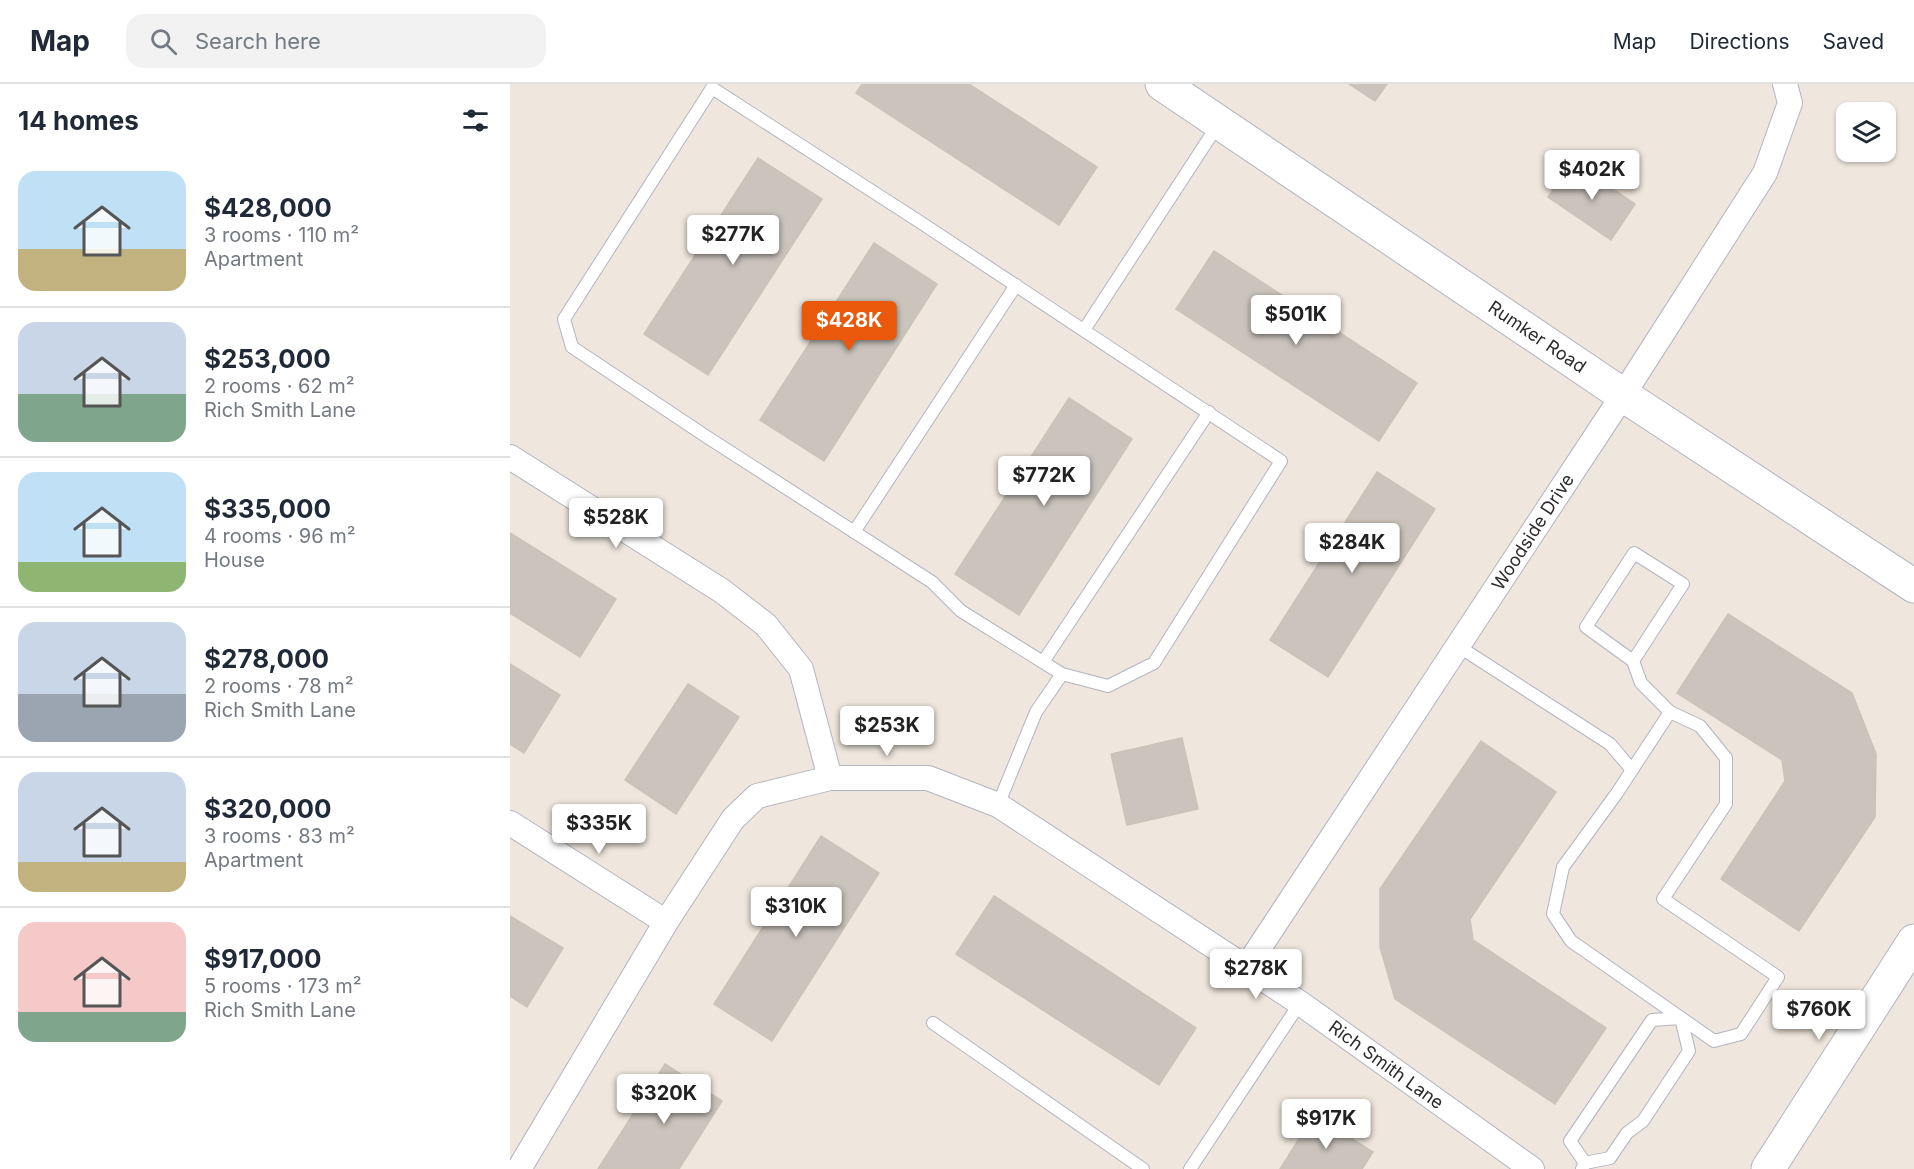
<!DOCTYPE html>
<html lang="en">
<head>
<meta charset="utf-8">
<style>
	:root { --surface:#fff; --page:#f2f2f3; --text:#1f2937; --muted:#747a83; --line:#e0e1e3; --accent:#ea580c }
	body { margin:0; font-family:Inter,sans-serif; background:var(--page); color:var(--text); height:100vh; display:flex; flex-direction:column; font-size:22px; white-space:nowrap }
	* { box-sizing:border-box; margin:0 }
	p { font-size:20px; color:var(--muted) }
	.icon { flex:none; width:33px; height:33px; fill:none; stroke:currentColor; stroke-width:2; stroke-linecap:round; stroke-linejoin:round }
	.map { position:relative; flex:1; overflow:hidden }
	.sheet { display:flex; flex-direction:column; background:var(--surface); width:510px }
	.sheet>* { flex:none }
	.tools { position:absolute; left:1326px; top:18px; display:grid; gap:12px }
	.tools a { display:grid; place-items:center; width:60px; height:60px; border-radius:12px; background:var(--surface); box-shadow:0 2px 4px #0004; font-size:30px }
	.price { position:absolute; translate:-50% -51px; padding:0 14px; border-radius:6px; background:#fff; color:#222; font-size:20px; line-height:39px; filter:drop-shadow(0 2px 3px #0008) }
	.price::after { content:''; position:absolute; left:50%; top:36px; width:18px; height:14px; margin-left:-9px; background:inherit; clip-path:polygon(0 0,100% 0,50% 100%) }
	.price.current { background:var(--accent); color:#fff }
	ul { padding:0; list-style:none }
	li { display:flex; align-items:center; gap:18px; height:150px; padding:0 18px }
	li+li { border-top:2px solid var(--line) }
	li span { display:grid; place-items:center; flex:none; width:168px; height:120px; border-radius:18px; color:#555 }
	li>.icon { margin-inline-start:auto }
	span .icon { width:72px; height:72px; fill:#fffc; stroke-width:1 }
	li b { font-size:26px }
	h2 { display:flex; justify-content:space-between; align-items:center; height:72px; padding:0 18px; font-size:26px }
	header { display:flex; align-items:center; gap:36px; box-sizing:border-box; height:84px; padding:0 30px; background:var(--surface); border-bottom:2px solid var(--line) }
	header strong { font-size:28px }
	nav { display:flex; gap:33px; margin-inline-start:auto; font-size:21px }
	.search { width:420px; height:54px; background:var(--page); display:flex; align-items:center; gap:15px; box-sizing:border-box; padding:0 21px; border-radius:18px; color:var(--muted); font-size:22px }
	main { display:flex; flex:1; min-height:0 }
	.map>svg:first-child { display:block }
	.building { fill:#cac4bd; stroke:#cbc3b6; stroke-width:1.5 }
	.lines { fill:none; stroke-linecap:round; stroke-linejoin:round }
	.lane-casing { stroke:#b1b4c1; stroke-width:14 }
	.street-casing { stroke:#b1b4c1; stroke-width:26 }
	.secondary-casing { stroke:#b1b4c1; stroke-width:35 }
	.lane { stroke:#fff; stroke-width:12 }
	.street { stroke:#fff; stroke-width:24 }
	.secondary { stroke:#fff; stroke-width:33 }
	.labels { text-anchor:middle; stroke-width:5; stroke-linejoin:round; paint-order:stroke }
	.street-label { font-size:18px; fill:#2c2c2c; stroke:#fff }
</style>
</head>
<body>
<header>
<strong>Map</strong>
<div class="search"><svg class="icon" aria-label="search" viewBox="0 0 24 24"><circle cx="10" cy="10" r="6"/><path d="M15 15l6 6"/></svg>Search here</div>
<nav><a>Map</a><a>Directions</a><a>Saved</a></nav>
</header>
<main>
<section class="sheet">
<h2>14 homes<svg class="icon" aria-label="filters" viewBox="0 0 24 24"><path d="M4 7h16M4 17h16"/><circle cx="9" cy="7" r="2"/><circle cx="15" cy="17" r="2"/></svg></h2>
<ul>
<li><span style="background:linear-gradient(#bfe0f5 65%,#c2b280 0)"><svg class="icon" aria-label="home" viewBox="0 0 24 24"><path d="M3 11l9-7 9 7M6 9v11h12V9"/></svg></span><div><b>$428,000</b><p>3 rooms · 110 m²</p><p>Apartment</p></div></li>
<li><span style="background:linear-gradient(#c9d6e8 60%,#7fa58c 0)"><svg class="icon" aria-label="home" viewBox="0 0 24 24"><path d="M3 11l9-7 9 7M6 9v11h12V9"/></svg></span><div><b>$253,000</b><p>2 rooms · 62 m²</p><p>Rich Smith Lane</p></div></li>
<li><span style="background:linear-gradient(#bfe0f5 75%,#8fb573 0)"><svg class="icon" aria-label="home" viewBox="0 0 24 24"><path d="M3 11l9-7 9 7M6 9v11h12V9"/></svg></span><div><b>$335,000</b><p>4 rooms · 96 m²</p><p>House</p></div></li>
<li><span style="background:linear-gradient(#c9d6e8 60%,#9aa5b1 0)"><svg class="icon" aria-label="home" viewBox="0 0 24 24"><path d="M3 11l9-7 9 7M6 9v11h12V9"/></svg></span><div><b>$278,000</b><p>2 rooms · 78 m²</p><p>Rich Smith Lane</p></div></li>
<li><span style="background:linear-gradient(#c9d6e8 75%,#c2b280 0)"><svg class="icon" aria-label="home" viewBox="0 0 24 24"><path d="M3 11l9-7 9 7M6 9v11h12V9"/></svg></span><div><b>$320,000</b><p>3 rooms · 83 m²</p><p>Apartment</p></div></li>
<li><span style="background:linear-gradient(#f6c9c9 75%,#7fa58c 0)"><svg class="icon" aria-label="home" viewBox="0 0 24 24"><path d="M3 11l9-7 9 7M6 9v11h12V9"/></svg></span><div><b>$917,000</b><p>5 rooms · 173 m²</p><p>Rich Smith Lane</p></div></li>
</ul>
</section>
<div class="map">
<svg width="1404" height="1085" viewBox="0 0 1404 1085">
	<rect width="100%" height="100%" fill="#efe7dd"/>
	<!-- building -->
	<g class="building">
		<polygon points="352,0 459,0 587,83 549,141 346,9"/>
		<polygon points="839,0 877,0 865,17"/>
		<polygon points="248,74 312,115 198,291 134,250"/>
		<polygon points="1062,78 1125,120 1101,156 1038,113"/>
		<polygon points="364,159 427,200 314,377 250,336"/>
		<polygon points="704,167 907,299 869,357 666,225"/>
		<polygon points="559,314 622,355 509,531 445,490"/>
		<polygon points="867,388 925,425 818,593 760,556"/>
		<polygon points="0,449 106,515 70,573 0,529"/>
		<polygon points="1218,530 1342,609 1366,670 1365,733 1289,847 1211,795 1275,697 1272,676 1167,609"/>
		<polygon points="0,580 50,611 14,669 0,660"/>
		<polygon points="178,600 229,633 166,730 115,696"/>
		<polygon points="672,654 688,725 617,741 601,670"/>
		<polygon points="971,657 1046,708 960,835 963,856 1096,944 1045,1020 885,915 870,863 870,805"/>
		<polygon points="311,752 369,789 262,957 204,920"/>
		<polygon points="484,812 686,944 649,1001 446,870"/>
		<polygon points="0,832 53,864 17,923 0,912"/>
		<polygon points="155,980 212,1017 169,1085 88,1085"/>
		<polygon points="804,1031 863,1068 852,1085 770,1085"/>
	</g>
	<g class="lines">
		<!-- lane casing -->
		<g class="lane-casing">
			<g id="lane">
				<polyline points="574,246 709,39"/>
				<polyline points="344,448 506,201"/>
				<polyline points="948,562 1100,660 1122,686 1107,709 1053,783 1043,830 1061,857 1204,957 1231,950 1268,893 1153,815 1216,720 1216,674 1190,642 1160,628"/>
				<polyline points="533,578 699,328"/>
				<polyline points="1122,686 1160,628 1131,599 1123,577 1173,500 1124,469 1076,543 1123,577"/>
				<polyline points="488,721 526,628 552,590 598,602 644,579 771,377 410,138 202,4 54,235 62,263 197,353 422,498 451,527 552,590"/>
				<polyline points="423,939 633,1085"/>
				<polyline points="1075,1079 1060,1057 1142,936 1171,934"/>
				<polyline points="680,1085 790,919"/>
				<polyline points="1072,1085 1075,1079 1100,1074 1117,1049 1133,1037 1179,967 1171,934"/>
			</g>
		</g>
		<!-- street casing -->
		<g class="street-casing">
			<g id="street">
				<polyline points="0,373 212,507 256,541 291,585 320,694"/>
				<polyline points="0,739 156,838"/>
				<polyline points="736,884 1113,311 1255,89 1280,19 1275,0"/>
				<polyline points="9,1085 156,838 223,735 247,712 320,694 418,694 488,721 790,919 1022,1085"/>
			</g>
		</g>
		<!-- secondary casing -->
		<g class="secondary-casing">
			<g id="secondary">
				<polyline points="652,0 1113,311 1404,502"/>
				<polyline points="1258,1085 1404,857"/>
			</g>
		</g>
		<!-- lane -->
		<use href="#lane" class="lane"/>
		<!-- street -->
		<use href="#street" class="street"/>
		<!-- secondary -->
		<use href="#secondary" class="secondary"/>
	</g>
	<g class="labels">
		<!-- street labels -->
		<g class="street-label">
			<text transform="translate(1027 253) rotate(34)" y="6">Rumker Road</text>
			<text transform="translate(1023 448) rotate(-57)" y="6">Woodside Drive</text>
			<text transform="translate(876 981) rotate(36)" y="6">Rich Smith Lane</text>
		</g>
	</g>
</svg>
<div class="tools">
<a><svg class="icon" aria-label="layers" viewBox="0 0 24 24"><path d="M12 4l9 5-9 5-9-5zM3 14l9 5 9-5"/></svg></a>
</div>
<b class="price" style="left:1082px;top:117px">$402K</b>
<b class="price" style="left:223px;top:182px">$277K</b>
<b class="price" style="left:786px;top:262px">$501K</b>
<b class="price current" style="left:339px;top:268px">$428K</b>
<b class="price" style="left:534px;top:423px">$772K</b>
<b class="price" style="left:106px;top:465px">$528K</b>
<b class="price" style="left:842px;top:490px">$284K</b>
<b class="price" style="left:377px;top:673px">$253K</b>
<b class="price" style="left:89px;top:771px">$335K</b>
<b class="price" style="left:286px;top:854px">$310K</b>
<b class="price" style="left:746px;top:916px">$278K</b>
<b class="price" style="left:1309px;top:957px">$760K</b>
<b class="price" style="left:154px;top:1041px">$320K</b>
<b class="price" style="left:816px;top:1066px">$917K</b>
</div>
</main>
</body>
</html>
